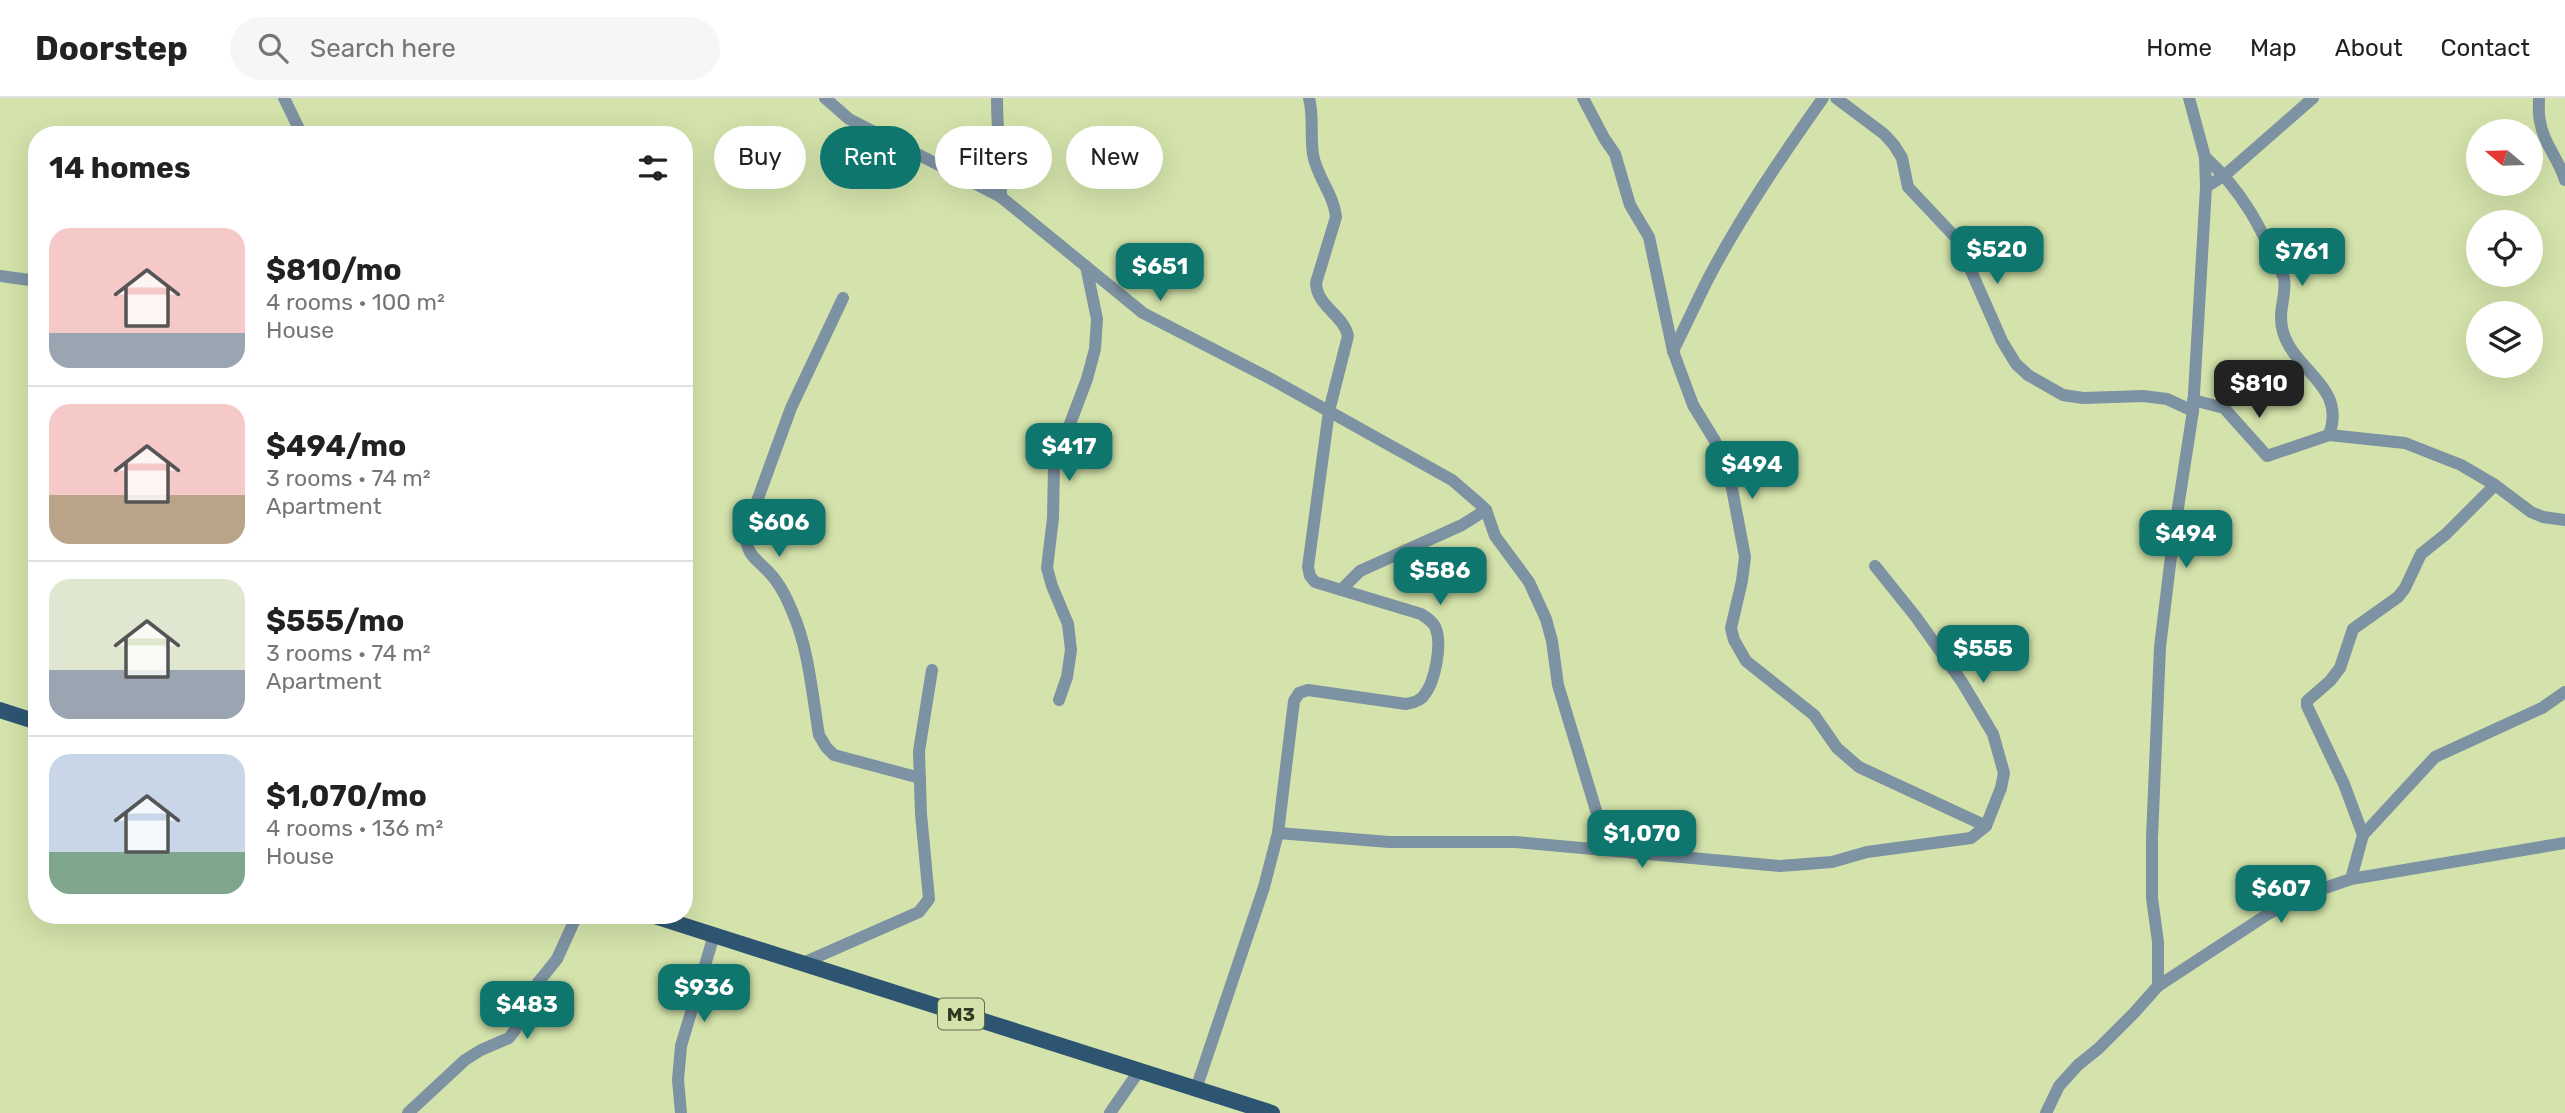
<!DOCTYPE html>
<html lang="en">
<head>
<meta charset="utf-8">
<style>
	:root { --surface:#fff; --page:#f6f6f6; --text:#222; --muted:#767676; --line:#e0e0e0; --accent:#0f766e }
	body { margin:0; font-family:Rubik,sans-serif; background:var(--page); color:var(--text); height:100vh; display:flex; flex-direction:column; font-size:26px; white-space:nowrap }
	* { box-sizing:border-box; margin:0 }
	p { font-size:23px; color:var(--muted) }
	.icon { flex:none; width:38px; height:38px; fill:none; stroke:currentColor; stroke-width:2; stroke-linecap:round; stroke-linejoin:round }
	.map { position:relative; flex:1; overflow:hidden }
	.panel { position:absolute; left:28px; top:28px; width:665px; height:798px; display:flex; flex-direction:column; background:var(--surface); border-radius:28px; box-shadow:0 7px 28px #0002 }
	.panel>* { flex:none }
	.banner { position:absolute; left:714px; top:28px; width:665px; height:63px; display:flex; gap:14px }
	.needle { width:46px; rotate:289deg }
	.buttons { position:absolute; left:2466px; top:21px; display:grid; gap:14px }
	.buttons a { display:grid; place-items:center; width:77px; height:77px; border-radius:50%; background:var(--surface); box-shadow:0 7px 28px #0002; font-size:35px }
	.price { position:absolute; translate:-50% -60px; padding:0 16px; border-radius:14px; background:var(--accent); color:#fff; font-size:23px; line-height:46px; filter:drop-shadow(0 2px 4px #0008) }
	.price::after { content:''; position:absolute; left:50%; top:42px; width:21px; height:16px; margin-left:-10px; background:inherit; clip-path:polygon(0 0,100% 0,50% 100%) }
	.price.selected { background:#222; color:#fff }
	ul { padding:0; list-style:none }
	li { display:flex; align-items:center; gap:21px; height:175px; padding:0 21px }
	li+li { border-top:2px solid var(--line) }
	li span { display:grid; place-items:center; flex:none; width:196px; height:140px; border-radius:21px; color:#555 }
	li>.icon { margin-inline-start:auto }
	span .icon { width:84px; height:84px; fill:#fffc; stroke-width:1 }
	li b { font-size:30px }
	h2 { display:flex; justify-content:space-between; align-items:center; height:84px; padding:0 21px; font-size:30px }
	.pill { padding:0 24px; border-radius:32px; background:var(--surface); box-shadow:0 7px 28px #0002; font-size:24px; line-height:63px }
	.pill.selected { background:var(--accent); color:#fff }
	header { display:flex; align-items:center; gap:42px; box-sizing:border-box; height:98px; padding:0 35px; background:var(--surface); border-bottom:2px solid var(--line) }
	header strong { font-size:33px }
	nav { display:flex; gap:38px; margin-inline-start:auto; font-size:24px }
	.search { width:490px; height:63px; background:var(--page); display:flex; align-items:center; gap:18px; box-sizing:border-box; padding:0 24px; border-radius:38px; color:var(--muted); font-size:26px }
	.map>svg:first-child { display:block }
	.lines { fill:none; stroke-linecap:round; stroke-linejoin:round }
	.minor { stroke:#7d92a2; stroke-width:12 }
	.major { stroke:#2d5571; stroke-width:16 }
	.labels { text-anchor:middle; stroke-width:6; stroke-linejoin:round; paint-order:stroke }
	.shield { fill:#d4e3ab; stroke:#636b4b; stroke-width:2 }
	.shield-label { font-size:19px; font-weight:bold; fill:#323822 }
</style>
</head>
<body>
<header>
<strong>Doorstep</strong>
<div class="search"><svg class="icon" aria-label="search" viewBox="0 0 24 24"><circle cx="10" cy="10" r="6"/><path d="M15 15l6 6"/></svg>Search here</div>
<nav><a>Home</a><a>Map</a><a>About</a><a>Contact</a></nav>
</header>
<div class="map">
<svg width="2565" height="1015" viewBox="0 0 2565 1015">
	<rect width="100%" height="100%" fill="#d4e3ab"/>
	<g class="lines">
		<!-- minor -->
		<g class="minor">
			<polyline points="284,0 302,37"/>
			<polyline points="825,0 849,21 1001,99 1143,215 1271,281 1452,382 1481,407 1486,412 1495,438 1529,484 1546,521 1552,543 1558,587 1608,752"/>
			<path d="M997 0C997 33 1001 65 1001 99"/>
			<polyline points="1583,0 1604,40 1615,56 1630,107 1649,139 1673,253 1693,307 1715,343 1730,380 1745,459 1742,483 1731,530 1734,542 1746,563 1814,617 1837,650 1859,669 1986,728"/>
			<polyline points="1836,0 1884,36 1894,47 1902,60 1908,89 1957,141 2002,243 2016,266 2028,277 2063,297 2083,300 2143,298 2167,301 2193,313"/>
			<path d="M2539 0C2539 8 2538 16 2540 23 2543 45 2559 61 2565 82"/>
			<path d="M2205 59C2245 95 2262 133 2284 180 2287 199 2277 212 2283 234 2295 274 2347 288 2329 337"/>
			<polyline points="2206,89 2225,77 2313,0"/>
			<polyline points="0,178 37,183"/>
			<path d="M843 200 791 310 745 436C747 461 760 462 774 480 781 489 788 503 792 513 809 551 812 596 819 637L826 649 834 657 920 680"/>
			<path d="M1673 253C1685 229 1696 205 1708 181 1741 118 1782 58 1823 0"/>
			<polyline points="2193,302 2224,310 2267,358 2329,337 2405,345 2461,367 2495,387 2531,414 2543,419 2565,422"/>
			<polyline points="1341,492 1360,473 1462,427 1486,412"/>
			<polyline points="1059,602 1067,579 1071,552 1068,526 1052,488 1047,470 1053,420 1054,368 1087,281 1095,251 1097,221 1086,168"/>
			<polyline points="1278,735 1389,744 1516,744 1780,768 1832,764 1867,754 1971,740 1986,728 2001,690 2004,675 1993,636 1962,584 1916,519 1875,468"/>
			<polyline points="2363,737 2344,686 2307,608 2307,603 2330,583 2340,570 2353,531 2398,499 2405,490 2421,456 2446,436 2495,387"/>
			<polyline points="2351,781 2363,737 2435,659 2542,610 2565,594"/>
			<polyline points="803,865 919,814 929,801 921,716 919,653 932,572"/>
			<polyline points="2158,888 2158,844 2152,800 2152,740 2160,549 2173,442 2193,313 2206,89 2205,59 2189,0"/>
			<path d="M1196 991 1264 789 1278 735 1294 603 1299 595 1308 592 1406 606C1413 605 1421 603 1425 596 1435 583 1442 547 1436 531 1434 524 1427 520 1421 516L1315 484 1310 478 1308 469 1329 313 1348 238C1343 216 1317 209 1316 185L1336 119C1334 96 1316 78 1313 56 1310 37 1314 19 1309 0"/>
			<polyline points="408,1015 465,962 481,952 509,940 515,932 528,897 557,861 577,817"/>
			<polyline points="681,1015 678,982 681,948 714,837"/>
			<polyline points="1110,1015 1139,973"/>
			<polyline points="2046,1015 2059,988 2078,967 2098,951 2134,915 2158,888 2268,816 2299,799 2351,781 2565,745"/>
		</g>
		<!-- major -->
		<g class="major">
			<polyline points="0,612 37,624"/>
			<polyline points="651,817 1272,1015"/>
		</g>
	</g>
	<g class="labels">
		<!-- shield labels -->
		<rect class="shield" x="938" y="900.5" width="46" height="31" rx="5"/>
		<g class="shield-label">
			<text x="961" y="923">M3</text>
		</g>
	</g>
</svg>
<div class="buttons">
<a><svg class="needle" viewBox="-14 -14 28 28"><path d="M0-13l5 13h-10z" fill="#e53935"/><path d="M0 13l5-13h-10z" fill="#767676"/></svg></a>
<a><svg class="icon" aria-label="locate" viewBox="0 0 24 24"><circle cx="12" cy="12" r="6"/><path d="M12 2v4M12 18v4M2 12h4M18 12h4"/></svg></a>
<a><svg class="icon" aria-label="layers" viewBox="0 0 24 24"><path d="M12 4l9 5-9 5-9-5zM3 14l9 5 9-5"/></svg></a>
</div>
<b class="price" style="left:1997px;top:188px">$520</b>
<b class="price" style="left:2302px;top:190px">$761</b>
<b class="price" style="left:1160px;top:205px">$651</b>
<b class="price selected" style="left:2259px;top:322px">$810</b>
<b class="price" style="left:1069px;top:385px">$417</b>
<b class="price" style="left:1752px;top:403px">$494</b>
<b class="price" style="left:779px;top:461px">$606</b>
<b class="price" style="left:2186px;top:472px">$494</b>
<b class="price" style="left:1440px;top:509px">$586</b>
<b class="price" style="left:1983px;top:587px">$555</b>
<b class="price" style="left:1642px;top:772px">$1,070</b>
<b class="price" style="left:2281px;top:827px">$607</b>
<b class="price" style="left:704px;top:926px">$936</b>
<b class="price" style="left:527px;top:943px">$483</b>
<div class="banner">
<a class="pill">Buy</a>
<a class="pill selected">Rent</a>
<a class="pill">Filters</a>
<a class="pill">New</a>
</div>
<section class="panel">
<h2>14 homes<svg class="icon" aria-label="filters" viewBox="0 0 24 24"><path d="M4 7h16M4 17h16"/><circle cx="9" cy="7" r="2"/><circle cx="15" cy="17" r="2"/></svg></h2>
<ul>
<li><span style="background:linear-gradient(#f6c9c9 75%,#9aa5b1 0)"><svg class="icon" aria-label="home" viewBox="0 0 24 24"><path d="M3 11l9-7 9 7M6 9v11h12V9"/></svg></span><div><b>$810/mo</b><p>4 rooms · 100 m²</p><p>House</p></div></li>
<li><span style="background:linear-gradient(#f6c9c9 65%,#b9a48a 0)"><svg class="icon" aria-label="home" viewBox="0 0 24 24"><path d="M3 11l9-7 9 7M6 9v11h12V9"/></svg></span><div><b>$494/mo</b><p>3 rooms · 74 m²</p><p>Apartment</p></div></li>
<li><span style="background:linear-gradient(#dfe7d0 65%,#9aa5b1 0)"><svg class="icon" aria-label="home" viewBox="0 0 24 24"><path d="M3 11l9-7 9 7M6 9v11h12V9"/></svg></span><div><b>$555/mo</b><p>3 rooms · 74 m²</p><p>Apartment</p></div></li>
<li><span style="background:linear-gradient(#c9d6e8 70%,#7fa58c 0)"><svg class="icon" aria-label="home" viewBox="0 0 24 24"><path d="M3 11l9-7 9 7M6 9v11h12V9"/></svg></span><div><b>$1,070/mo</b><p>4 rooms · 136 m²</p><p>House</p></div></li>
</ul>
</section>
</div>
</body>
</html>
